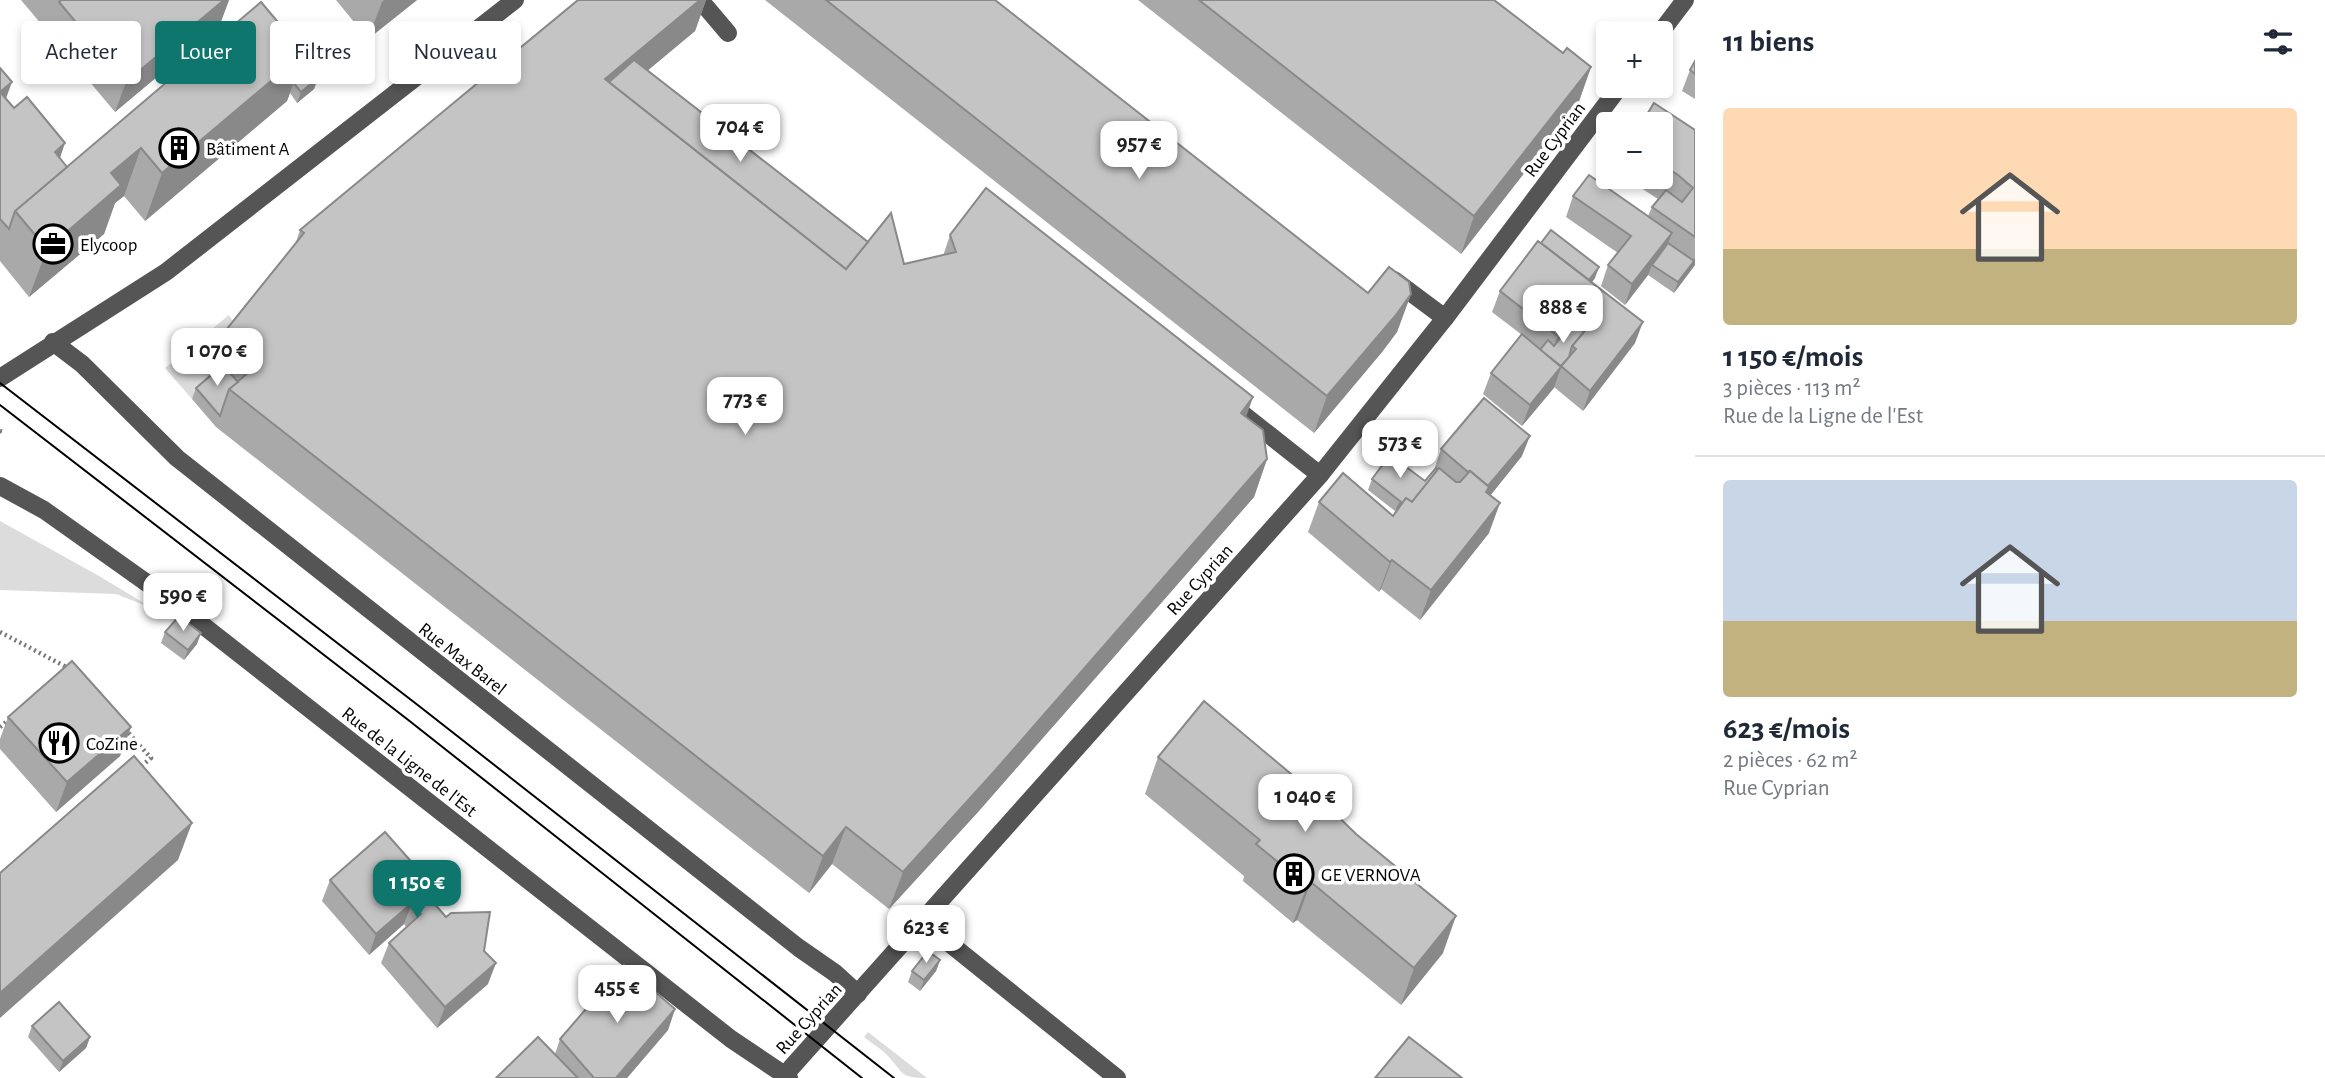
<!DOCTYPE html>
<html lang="fr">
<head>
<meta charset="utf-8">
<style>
	:root { --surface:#fff; --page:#f2f2f3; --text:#1f2937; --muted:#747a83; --line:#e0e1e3; --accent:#0f766e }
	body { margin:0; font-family:"Alegreya Sans",sans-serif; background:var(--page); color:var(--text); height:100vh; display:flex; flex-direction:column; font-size:26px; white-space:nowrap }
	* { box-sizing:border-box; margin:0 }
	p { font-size:23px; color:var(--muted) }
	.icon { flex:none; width:38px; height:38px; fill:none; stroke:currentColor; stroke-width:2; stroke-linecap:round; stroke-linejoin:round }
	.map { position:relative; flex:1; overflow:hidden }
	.panel { display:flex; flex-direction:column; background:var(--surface); width:630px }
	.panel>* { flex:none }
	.top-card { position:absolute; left:21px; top:21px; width:665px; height:63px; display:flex; gap:14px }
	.buttons { position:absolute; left:1596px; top:21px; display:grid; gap:14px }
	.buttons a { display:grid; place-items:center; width:77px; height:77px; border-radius:7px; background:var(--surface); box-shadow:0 4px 10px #0003; font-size:35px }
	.price { position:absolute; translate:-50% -60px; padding:0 16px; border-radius:14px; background:#fff; color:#222; font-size:23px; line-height:46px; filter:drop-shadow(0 2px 4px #0008) }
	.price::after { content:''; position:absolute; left:50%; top:42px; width:21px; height:16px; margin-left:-10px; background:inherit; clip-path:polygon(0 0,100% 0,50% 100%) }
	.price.selected { background:var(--accent); color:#fff }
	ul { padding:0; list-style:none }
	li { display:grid; align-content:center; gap:14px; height:371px; padding:0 28px }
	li+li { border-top:2px solid var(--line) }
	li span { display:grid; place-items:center; height:217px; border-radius:7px; color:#555 }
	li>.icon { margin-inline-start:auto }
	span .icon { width:126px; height:126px; fill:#fffc; stroke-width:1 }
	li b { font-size:30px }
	h2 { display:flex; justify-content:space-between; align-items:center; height:84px; padding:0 28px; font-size:30px }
	.chip { padding:0 24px; border-radius:7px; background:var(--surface); box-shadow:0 4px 10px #0003; font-size:24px; line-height:63px }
	.chip.selected { background:var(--accent); color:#fff }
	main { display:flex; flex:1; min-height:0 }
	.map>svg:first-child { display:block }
	.green { fill:#dcdcdc }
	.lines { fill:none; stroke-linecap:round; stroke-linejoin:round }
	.path { stroke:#777; stroke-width:4.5; stroke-dasharray:2 3.5; stroke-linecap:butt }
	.minor { stroke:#555; stroke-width:18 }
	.tram { stroke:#000; stroke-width:2 }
	.wall { fill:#a9a9a9 }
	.shaded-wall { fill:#898989 }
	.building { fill:#c4c4c4; stroke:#898989; stroke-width:2 }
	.labels { text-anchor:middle; stroke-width:7; stroke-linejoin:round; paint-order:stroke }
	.street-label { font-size:19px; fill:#000; stroke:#fff }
	.poi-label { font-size:19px; fill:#000; stroke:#fff; text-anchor:start }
</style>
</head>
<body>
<main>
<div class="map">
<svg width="1695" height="1078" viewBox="0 0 1695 1078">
	<rect width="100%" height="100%" fill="#fff"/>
	<!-- green -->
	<g class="green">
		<polygon points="229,315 240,333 213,368 219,376 192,399 165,368"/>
		<polygon points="0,521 99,576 152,608 116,594 0,590"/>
		<path d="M868 1032 927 1078C898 1078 904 1072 886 1054 880 1048 871 1043 864 1037Z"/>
	</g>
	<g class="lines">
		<!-- path -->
		<g class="path">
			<polyline points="0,431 3,432"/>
			<polyline points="0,632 70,669"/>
			<polyline points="0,727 10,719"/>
			<polyline points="125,729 151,758 139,768"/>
		</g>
		<!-- minor -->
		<g class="minor">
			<polyline points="700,0 728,33"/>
			<polyline points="1660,33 1685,0"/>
			<polyline points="1394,280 1445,318"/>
			<polyline points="53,342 82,364 177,458 799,948 835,973 858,994"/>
			<polyline points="0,378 166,272 515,0"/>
			<polyline points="1244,415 1320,475"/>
			<polyline points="0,486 44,510 168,598 731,1039 789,1078"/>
			<polyline points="923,922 1117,1078"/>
			<polyline points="782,1078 1320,475 1445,318 1620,86"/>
		</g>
		<!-- tram -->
		<g class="tram">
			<polyline points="0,383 419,706 894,1078"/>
			<polyline points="0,405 407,719 862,1078"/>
		</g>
	</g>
	<!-- wall -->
	<g class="wall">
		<polygon points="21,0 229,0 220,24 115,112"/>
		<polygon points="336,0 417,0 368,39"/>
		<polygon points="578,0 706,0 695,31 648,70 868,242 904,264 943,256 950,235 1246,417 1267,459 1254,497 978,812 889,909 832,864 809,893 216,427 192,399 196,388 215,371 213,368 226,330 295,245 300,230"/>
		<polygon points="765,0 995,0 1368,293 1411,294 1397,332 1382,352 1314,433"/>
		<polygon points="1138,0 1494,0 1563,53 1591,67 1578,104 1461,254"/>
		<polygon points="302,60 318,78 314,89 297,103 290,93 287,101 145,221 124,196 115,203 104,234 29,297 0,261 0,68 6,99 67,167"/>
		<polygon points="1695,61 1695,99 1682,91 1690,70"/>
		<polygon points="1661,124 1695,130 1695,265 1674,293 1648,275 1625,305 1601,286 1608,265 1618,253 1566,217 1573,196 1648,216 1652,207 1658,199 1624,177 1661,177"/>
		<polygon points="1595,278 1591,283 1635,343 1583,411 1554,387 1522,426 1483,394 1491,373 1522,335 1492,312 1500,291"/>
		<polygon points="1441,449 1522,456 1490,495 1489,533 1420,620 1381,589 1379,592 1308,532 1319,502 1393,516 1395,511 1368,490 1372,479 1425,481 1434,470"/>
		<polygon points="165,632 197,644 184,660 161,643"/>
		<polygon points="8,717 131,727 120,756 56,812 0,749 0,739"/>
		<polygon points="1158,757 1443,953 1401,1005 1297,920 1293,923 1243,881 1244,876 1145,794"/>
		<polygon points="330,880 428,896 446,917 484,951 488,984 437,1028 381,963 389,943 406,927 404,924 369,955 322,901"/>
		<polygon points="940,960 936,971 920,991 908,982 912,971"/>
		<polygon points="675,1009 668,1030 627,1078 496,1078 555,1054 560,1039"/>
		<polygon points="32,1026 90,1037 86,1048 59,1072 28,1037"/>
	</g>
	<!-- shaded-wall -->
	<g class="shaded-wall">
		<polygon points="224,0 229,0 220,24 115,112 126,82"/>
		<polygon points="384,0 417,0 368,39 382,2"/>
		<polygon points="700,0 706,0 695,31 616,97 605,79"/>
		<polygon points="304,53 287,101 145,221 162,173"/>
		<polygon points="1591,67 1578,104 1461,254 1474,216"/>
		<polygon points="318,78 314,89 297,103 301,92"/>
		<polygon points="12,82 1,112 0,92"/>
		<polygon points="65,143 55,173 55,152"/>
		<polygon points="141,148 124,196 115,203 104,234 29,297 47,249 111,173"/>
		<polygon points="1672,233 1664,254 1652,265 1648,275 1625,305 1632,284"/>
		<polygon points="1695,258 1695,265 1674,293 1678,282"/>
		<polygon points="1599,267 1595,278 1579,299 1583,289"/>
		<polygon points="1411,294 1397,332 1382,352 1314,433 1327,396"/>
		<polygon points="1575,313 1568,334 1550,357 1558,336"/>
		<polygon points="1643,322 1635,343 1583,411 1590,391"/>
		<polygon points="1561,367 1554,388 1522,426 1530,405"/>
		<polygon points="1253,397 1240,435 1241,413"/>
		<polygon points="1530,436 1522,456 1482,506 1487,488"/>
		<polygon points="1267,459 1254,497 978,812 889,909 903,872"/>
		<polygon points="1500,503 1489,533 1420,620 1431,590"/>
		<polygon points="1392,560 1381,589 1379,592 1390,562"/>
		<polygon points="201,633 197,644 184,660 188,650"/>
		<polygon points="131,727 120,756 56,812 67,782"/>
		<polygon points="192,823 178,860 0,1018 0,993"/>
		<polygon points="846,827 832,864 809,893 823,856"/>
		<polygon points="1311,882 1297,920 1293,923 1307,886"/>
		<polygon points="432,885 424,906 424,892"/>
		<polygon points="412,903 404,924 369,955 376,934"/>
		<polygon points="1456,916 1443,953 1401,1005 1414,968"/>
		<polygon points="940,960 936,971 920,991 924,980"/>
		<polygon points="496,963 488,984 437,1028 445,1007"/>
		<polygon points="675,1009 668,1030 627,1078 616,1078"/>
		<polygon points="90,1037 86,1048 59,1072 63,1061"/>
	</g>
	<!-- building -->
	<g class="building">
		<polygon points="61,0 224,0 126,82 59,2"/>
		<polygon points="578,0 700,0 605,79 846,269 891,213 904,264 956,252 950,235 986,188 1253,397 1241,413 1263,430 1267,459 992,774 903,872 846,827 823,856 229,389 256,366 226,330 304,233 300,230"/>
		<polygon points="826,0 995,0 1368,293 1389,267 1409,282 1411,294 1396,315 1327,396"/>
		<polygon points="1199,0 1494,0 1563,53 1567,48 1591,67 1474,216"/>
		<polygon points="261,2 304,53 162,173 141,148 111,173 121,185 47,249 15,211"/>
		<polygon points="302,60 318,78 301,92 293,82"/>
		<polygon points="634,60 868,242 846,269 609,82"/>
		<polygon points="1695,61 1695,74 1690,70"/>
		<polygon points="0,68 12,82 0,92"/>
		<polygon points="0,92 14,108 27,97 65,143 55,152 67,167 15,211 9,229 0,219"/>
		<polygon points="1654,103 1695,130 1695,237 1652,207 1666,190 1682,202 1693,188 1678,175 1661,164 1661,124 1641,124"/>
		<polygon points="1589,175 1672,233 1632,284 1608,265 1631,236 1573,196"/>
		<polygon points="1551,230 1599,267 1589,280 1541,243"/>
		<polygon points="1538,241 1643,322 1590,391 1561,366 1576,349 1572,346 1591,323 1575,313 1558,336 1500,291"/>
		<polygon points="1668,243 1694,261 1678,282 1652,265"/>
		<polygon points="1572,323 1584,332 1572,346 1569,357 1561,366 1540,350 1548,340 1554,346"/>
		<polygon points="1522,334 1561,367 1530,405 1491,373"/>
		<polygon points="223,365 238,382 229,389 220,416 196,388"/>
		<polygon points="1484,398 1530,436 1488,486 1470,471 1468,472 1441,449"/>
		<polygon points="1390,455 1425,481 1436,468 1438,470 1412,502 1406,498 1398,509 1397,508 1401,502 1372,479"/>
		<polygon points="1439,468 1456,482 1460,482 1470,471 1489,487 1486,492 1500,503 1431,590 1392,560 1390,562 1319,502 1343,473 1393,516 1406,498 1412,502"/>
		<polygon points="179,616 201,633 188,650 165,632"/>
		<polygon points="72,661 131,727 67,782 8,717"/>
		<polygon points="1204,701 1315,794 1356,834 1456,916 1414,968 1311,882 1307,886 1256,844 1260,840 1158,757"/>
		<polygon points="134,756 192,823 0,993 0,873"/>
		<polygon points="385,832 432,885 424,892 446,917 451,913 490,912 484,951 496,963 445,1007 389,943 421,914 412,903 376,934 330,880"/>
		<polygon points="928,951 940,960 924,980 912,971"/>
		<polygon points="624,965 675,1009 616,1078 594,1078 560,1039"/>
		<polygon points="59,1002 90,1037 63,1061 32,1026"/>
		<polygon points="538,1037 578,1078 496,1078"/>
		<polygon points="1409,1037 1462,1078 1375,1078"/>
	</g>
	<!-- icons -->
	<defs>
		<g id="building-ring" transform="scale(2.0125)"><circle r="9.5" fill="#fff" stroke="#000" stroke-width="1.5"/><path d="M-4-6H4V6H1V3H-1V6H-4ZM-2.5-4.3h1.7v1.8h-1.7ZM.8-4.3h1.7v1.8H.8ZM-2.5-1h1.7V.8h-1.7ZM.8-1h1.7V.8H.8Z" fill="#000"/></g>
		<g id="office-ring" transform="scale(2.0125)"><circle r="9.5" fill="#fff" stroke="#000" stroke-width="1.5"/><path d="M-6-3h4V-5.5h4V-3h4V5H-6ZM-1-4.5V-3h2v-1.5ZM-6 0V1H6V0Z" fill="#000"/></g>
		<g id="restaurant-ring" transform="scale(2.0125)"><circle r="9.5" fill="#fff" stroke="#000" stroke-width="1.5"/><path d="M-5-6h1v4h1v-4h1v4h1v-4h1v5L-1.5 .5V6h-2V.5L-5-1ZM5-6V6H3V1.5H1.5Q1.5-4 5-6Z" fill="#000"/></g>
	</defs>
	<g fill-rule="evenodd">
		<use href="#building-ring" x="179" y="148"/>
		<use href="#office-ring" x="53" y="244"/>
		<use href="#restaurant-ring" x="59" y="743"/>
		<use href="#building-ring" x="1294" y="874"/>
	</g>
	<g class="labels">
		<!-- street labels -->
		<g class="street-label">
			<text transform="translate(1554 139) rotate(-53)" y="7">Rue Cyprian</text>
			<text transform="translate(1199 579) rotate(-48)" y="7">Rue Cyprian</text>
			<text transform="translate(463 658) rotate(38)" y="7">Rue Max Barel</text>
			<text transform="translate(410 761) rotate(38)" y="7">Rue de la Ligne de l'Est</text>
			<text transform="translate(808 1018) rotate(-48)" y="7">Rue Cyprian</text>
		</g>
		<!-- poi labels -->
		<g class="poi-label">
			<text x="206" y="155">Bâtiment A</text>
			<text x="80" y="251">Elycoop</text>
			<text x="86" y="750">CoZine</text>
			<text x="1321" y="881">GE VERNOVA</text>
		</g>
	</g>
</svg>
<div class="buttons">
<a>+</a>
<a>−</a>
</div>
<b class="price" style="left:740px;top:164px">704 €</b>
<b class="price" style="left:1139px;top:181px">957 €</b>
<b class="price" style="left:1563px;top:345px">888 €</b>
<b class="price" style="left:217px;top:388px">1 070 €</b>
<b class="price" style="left:745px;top:437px">773 €</b>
<b class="price" style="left:1400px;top:480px">573 €</b>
<b class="price" style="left:183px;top:633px">590 €</b>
<b class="price" style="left:1305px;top:834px">1 040 €</b>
<b class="price selected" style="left:417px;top:920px">1 150 €</b>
<b class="price" style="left:926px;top:965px">623 €</b>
<b class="price" style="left:617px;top:1025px">455 €</b>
<div class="top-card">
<a class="chip">Acheter</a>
<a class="chip selected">Louer</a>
<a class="chip">Filtres</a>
<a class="chip">Nouveau</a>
</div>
</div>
<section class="panel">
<h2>11 biens<svg class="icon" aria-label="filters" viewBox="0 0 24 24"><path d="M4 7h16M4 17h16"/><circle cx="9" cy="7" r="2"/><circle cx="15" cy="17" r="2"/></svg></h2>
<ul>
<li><span style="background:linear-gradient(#ffd9b3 65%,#c2b280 0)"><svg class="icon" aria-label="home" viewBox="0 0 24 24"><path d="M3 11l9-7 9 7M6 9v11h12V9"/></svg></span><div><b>1 150 €/mois</b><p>3 pièces · 113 m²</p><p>Rue de la Ligne de l'Est</p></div></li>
<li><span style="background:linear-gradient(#c9d6e8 65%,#c2b280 0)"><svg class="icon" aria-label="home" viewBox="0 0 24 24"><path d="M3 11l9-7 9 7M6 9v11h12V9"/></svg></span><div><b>623 €/mois</b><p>2 pièces · 62 m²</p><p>Rue Cyprian</p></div></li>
</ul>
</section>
</main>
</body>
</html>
